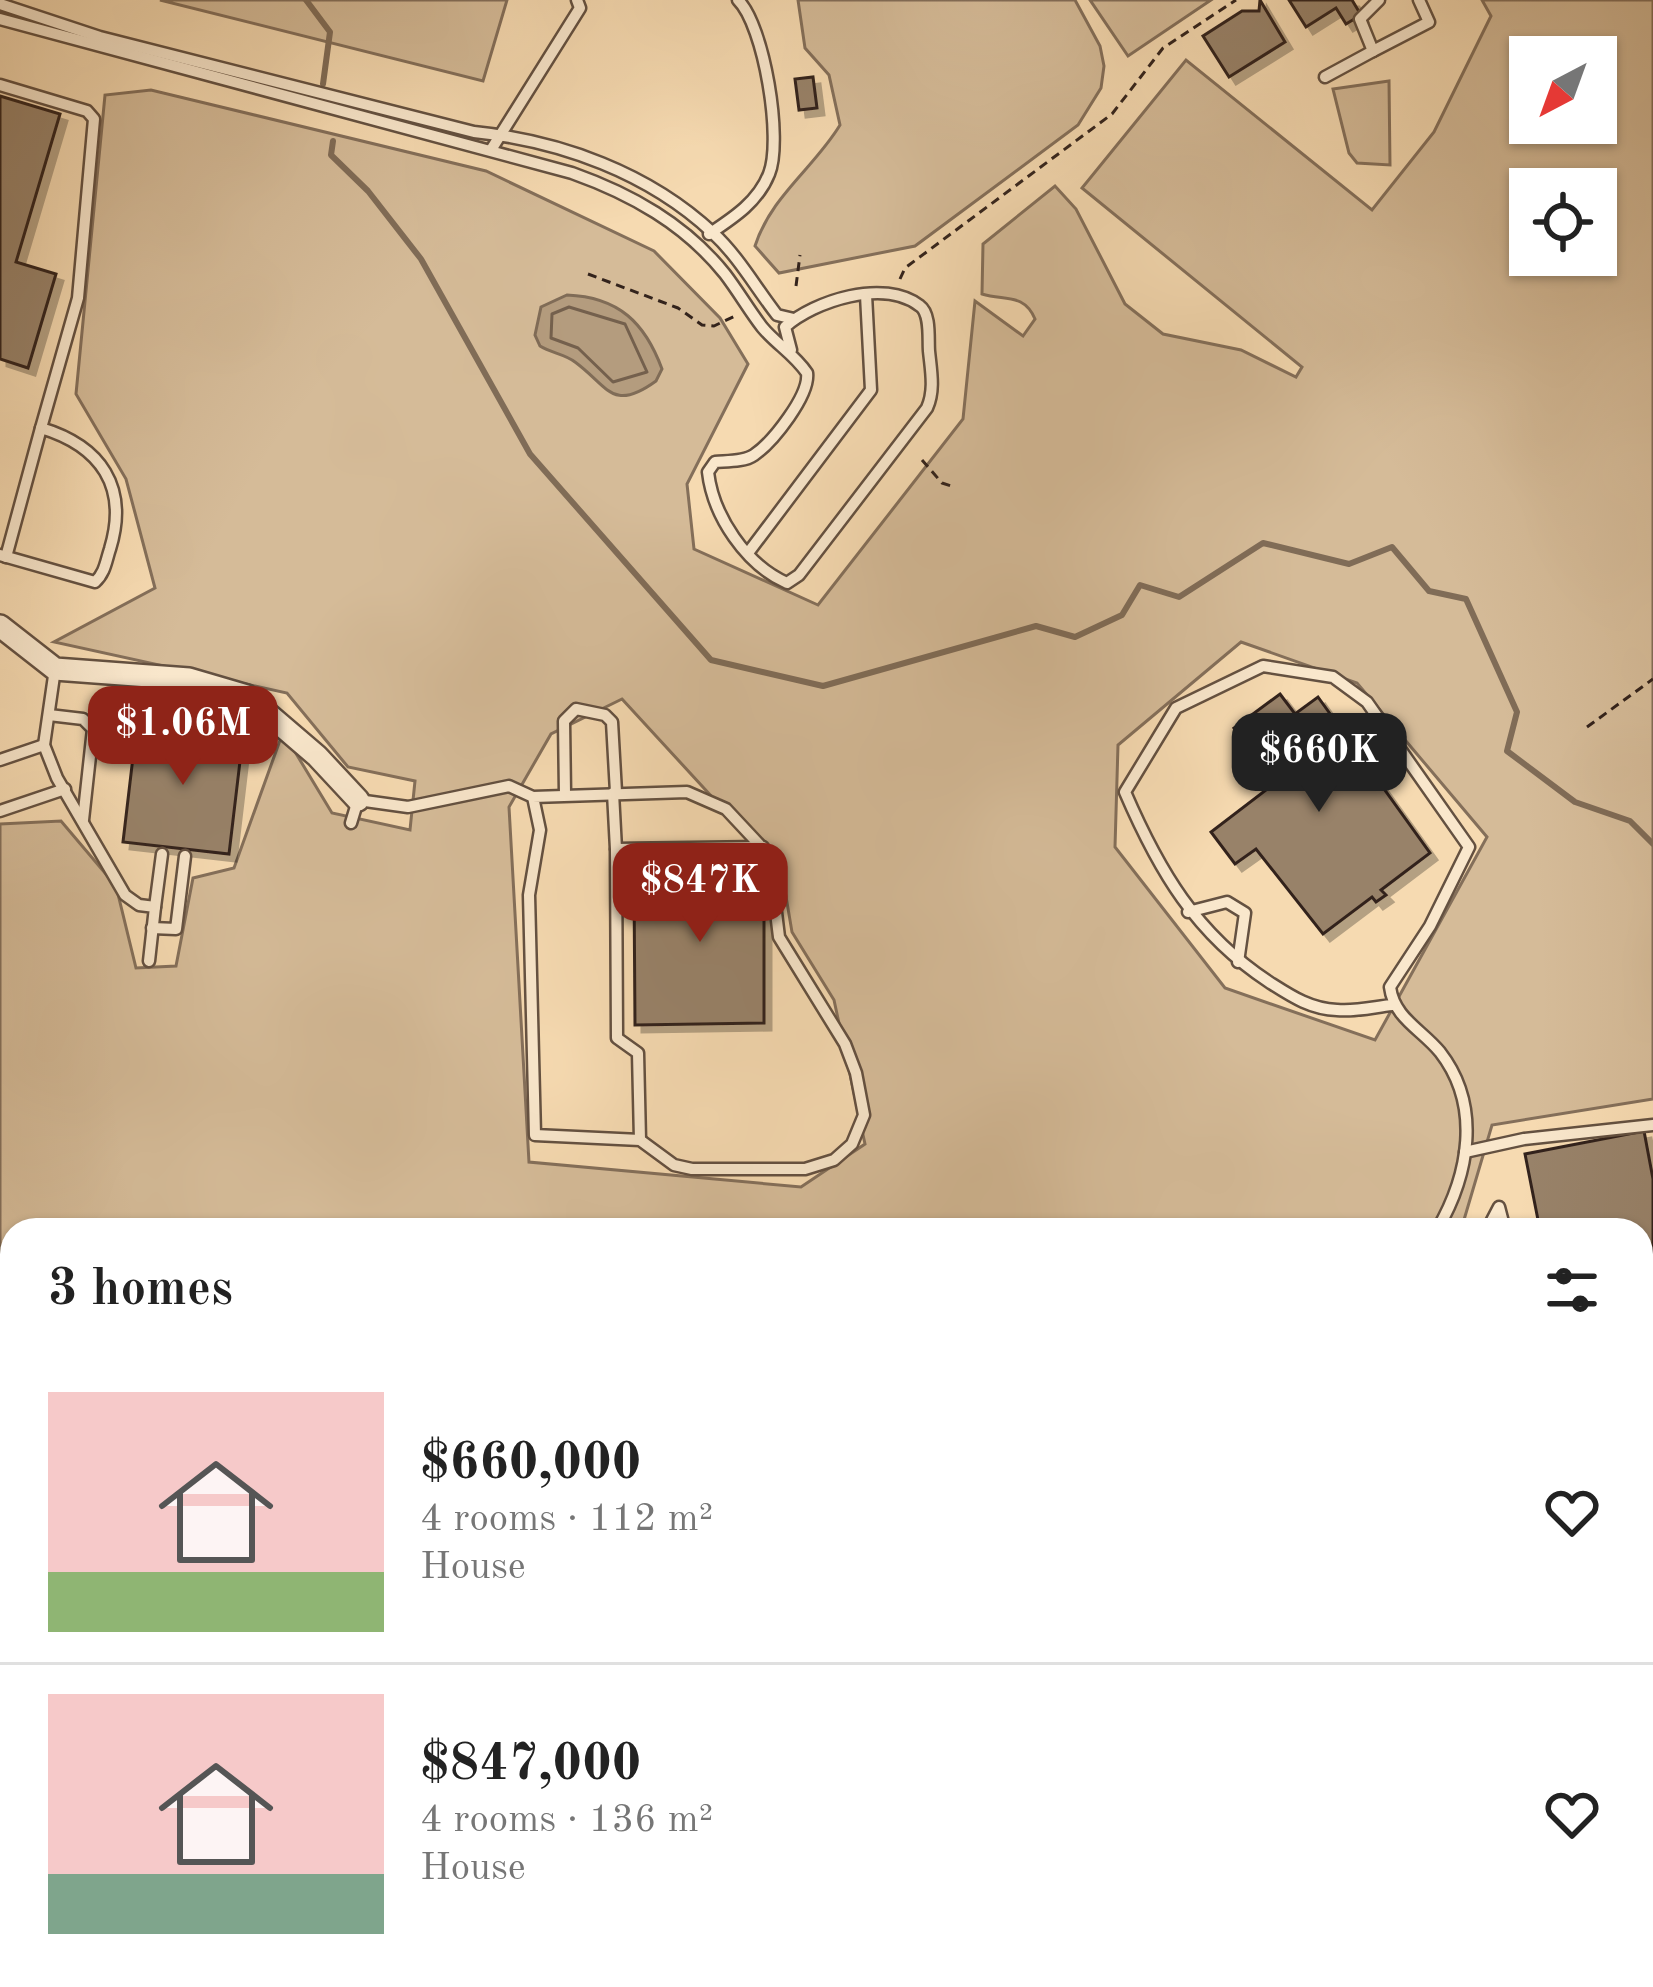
<!DOCTYPE html>
<html lang="en">
<head>
<meta charset="utf-8">
<style>
	:root { --surface:#fff; --page:#f6f6f6; --text:#222; --muted:#767676; --line:#e0e0e0; --accent:#8f2418 }
	body { margin:0; font-family:"Old Standard TT",serif; background:var(--page); color:var(--text); height:100vh; display:flex; flex-direction:column; font-size:45px; white-space:nowrap }
	* { box-sizing:border-box; margin:0 }
	p { font-size:39px; color:var(--muted) }
	.icon { flex:none; width:66px; height:66px; fill:none; stroke:currentColor; stroke-width:2; stroke-linecap:round; stroke-linejoin:round }
	.map { position:relative; flex:1; overflow:hidden }
	.side { position:absolute; left:0px; top:1218px; width:1653px; height:771px; display:flex; flex-direction:column; background:var(--surface); border-radius:36px 36px 0 0; box-shadow:0 3px 9px #0004 }
	.side>* { flex:none }
	.needle { width:78px; rotate:221deg }
	.fabs { position:absolute; left:1509px; top:36px; display:grid; gap:24px }
	.fabs a { display:grid; place-items:center; width:108px; height:108px; border-radius:0px; background:var(--surface); box-shadow:0 3px 9px #0004; font-size:60px }
	.price { position:absolute; translate:-50% -102px; padding:0 27px; border-radius:24px; background:var(--accent); color:#fff; font-size:39px; line-height:78px; filter:drop-shadow(0 3px 6px #0008) }
	.price::after { content:''; position:absolute; left:50%; top:72px; width:36px; height:27px; margin-left:-18px; background:inherit; clip-path:polygon(0 0,100% 0,50% 100%) }
	.price.current { background:#222; color:#fff }
	ul { padding:0; list-style:none }
	li { display:flex; align-items:center; gap:36px; height:300px; padding:0 48px }
	li+li { border-top:3px solid var(--line) }
	li span { display:grid; place-items:center; flex:none; width:336px; height:240px; border-radius:0px; color:#555 }
	li>.icon { margin-inline-start:auto }
	span .icon { width:144px; height:144px; fill:#fffc; stroke-width:1 }
	li b { font-size:51px }
	h2 { display:flex; justify-content:space-between; align-items:center; height:144px; padding:0 48px; font-size:51px }
	.map>svg:first-child { display:block }
	.green { fill:#d5bb98; stroke:#846f5a; stroke-width:3; fill-rule:evenodd }
	.water { fill:#b49c7e; stroke:#806c57; stroke-width:3 }
	.lines { fill:none; stroke-linecap:round; stroke-linejoin:round }
	.shore { stroke:#74604d; stroke-width:3 }
	.stream { stroke:#806c57; stroke-width:6 }
	.building { fill:#988269; stroke:#33231c; stroke-width:3; filter:url(#shadow) }
	.lane-casing { stroke:#645141; stroke-width:15 }
	.street-casing { stroke:#645141; stroke-width:26 }
	.path { stroke:#33231c; stroke-width:3; stroke-dasharray:9 6; stroke-linecap:butt }
	.lane { stroke:#f9e7cc; stroke-width:10 }
	.street { stroke:#f9e7cc; stroke-width:21 }
</style>
</head>
<body>
<div class="map">
<svg width="1653" height="1987" viewBox="0 0 1653 1987">
	<defs>
		<filter id="shadow"><feDropShadow dx="7" dy="7" stdDeviation="0" flood-color="#0004"/></filter>
	</defs>
	<rect width="100%" height="100%" fill="#f6dab1"/>
	<filter id="stains"><feTurbulence type="fractalNoise" baseFrequency=".00167" numOctaves="4"/><feColorMatrix values="0 0 0 0 .2 0 0 0 0 .09 0 0 0 0 .02 0 0 0 .5 -.17"/></filter>
	<radialGradient id="worn" r=".72"><stop offset=".6" stop-color="#630" stop-opacity="0"/><stop offset="1" stop-color="#630" stop-opacity=".3"/></radialGradient>
	<!-- green -->
	<g class="green">
		<polygon points="160,0 507,0 483,81"/>
		<path d="M798 0H1075L1100 46 1104 66 1101 88 1078 125 915 246 779 273 755 246C771 196 814 168 840 125L829 75 805 48Z"/>
		<polygon points="1090,0 1211,0 1128,56"/>
		<path d="M1482 0H1653V1099L1492 1125 1461 1230H12V1545L0 1540V824L61 821 116 886 136 968 176 966 193 878 234 868 283 732 332 813 410 830 415 781 348 767 287 693 54 642 155 588 126 479 76 394 105 95 151 90 486 171 654 251 720 318 748 364 687 484 694 549 818 605 963 419 975 301 1023 336 1035 319C1024 293 1005 301 982 294L983 244 1055 186 1076 209 1125 304 1163 334 1241 350 1296 377 1302 367 1082 188 1186 60 1372 210 1434 132 1491 16ZM1530 57H1596V123H1530ZM1530 189H1596V255H1530ZM1241 642 1357 683 1487 837 1375 1040 1225 988 1115 847 1118 745ZM622 699 782 873 792 932 834 1000 865 1144 801 1187 529 1162 509 807 551 734Z"/>
		<polygon points="1389,81 1390,165 1357,163 1349,153 1333,89"/>
		<polygon points="1653,1336 1653,1987 1537,1987 1537,1977 1641,1977 1641,1345"/>
	</g>
	<!-- water -->
	<path class="water" d="M567 295C619 297 645 323 662 369L656 381C612 413 608 386 575 362 565 354 551 353 540 346L535 335 541 307Z"/>
	<g class="lines">
		<!-- shore -->
		<polygon class="shore" points="569,307 625,324 647,372 613,382 578,348 551,338 552,314"/>
		<!-- stream -->
		<g class="stream">
			<polyline points="306,0 330,32 323,84"/>
			<polyline points="333,141 331,155 368,191 421,259 530,454 711,660 823,686 1036,626 1075,637 1122,615 1140,585 1179,597 1263,543 1349,564 1392,547 1429,591 1466,599 1517,712 1507,751 1575,802 1630,821 1653,844"/>
		</g>
	</g>
	<!-- building -->
	<g class="building">
		<polygon points="1260,0 1285,42 1229,77 1203,36 1242,11 1259,11"/>
		<polygon points="1289,0 1352,0 1361,15 1346,24 1336,8 1306,27"/>
		<polygon points="813,77 817,108 799,110 795,79"/>
		<polygon points="0,96 60,114 16,262 56,274 28,368 0,359"/>
		<polygon points="1280,694 1295,714 1318,697 1430,853 1381,890 1386,895 1376,902 1372,897 1323,934 1256,849 1235,864 1211,832 1275,783 1234,728"/>
		<polygon points="191,719 198,731 243,736 229,854 123,842 137,723 183,729"/>
		<polygon points="764,863 764,1023 635,1025 634,883 651,883 651,864"/>
		<polygon points="1644,1131 1653,1179 1653,1317 1641,1319 1641,1230 1540,1230 1525,1154"/>
		<polygon points="0,1637 12,1640 12,1774 0,1771"/>
		<polygon points="1012,1977 1324,1977 1320,1987 1008,1987"/>
	</g>
	<g class="lines">
		<!-- lane casing -->
		<g class="lane-casing">
			<g id="lane">
				<polyline points="1379,0 1360,19 1373,51 1429,22 1419,0"/>
				<path d="M0 4 100 37 474 132C561 141 649 173 713 233 738 256 756 288 777 315L794 319"/>
				<path d="M0 19 572 173C631 194 685 224 725 274 738 291 749 310 762 327 776 344 794 354 807 373 810 395 773 442 754 455 744 462 727 461 715 462L708 472C713 516 746 565 787 583L799 575 927 408C935 390 931 371 929 351 928 339 931 314 920 306 884 278 814 301 785 327L791 350"/>
				<polyline points="1325,77 1373,51"/>
				<path d="M0 85 87 111 94 119 78 298 41 428C101 446 129 487 110 549 106 561 105 573 95 582L0 555"/>
				<polyline points="491,150 580,8 577,0"/>
				<path d="M709 234C733 218 758 202 769 174 783 140 764 25 738 0"/>
				<polyline points="748,553 871,390 866,295"/>
				<polyline points="6,557 41,428"/>
				<polyline points="55,669 44,745 57,778 125,895 139,905 155,907 149,961"/>
				<polyline points="49,715 83,719 93,729 83,820"/>
				<polyline points="0,760 44,745"/>
				<polyline points="613,793 616,849 763,847"/>
				<polyline points="565,794 564,721 576,709 605,715 612,722 616,792"/>
				<polyline points="0,811 65,789"/>
				<polyline points="351,823 358,800 408,807 509,786 533,797 687,792 726,809 769,855 779,937 845,1044 856,1073 864,1115 852,1144 834,1160 805,1169 692,1169 674,1165 640,1140 535,1135 529,895 540,830 533,797"/>
				<polyline points="616,849 617,1038 638,1053 640,1140"/>
				<polyline points="155,907 162,854"/>
				<polyline points="1188,912 1227,902 1245,913 1238,962"/>
				<polyline points="152,928 176,929 185,856"/>
				<path d="M1392 1005C1374 1007 1354 1012 1337 1010 1310 1009 1291 996 1269 982 1196 934 1159 871 1125 792L1176 708 1263 666 1333 677 1367 702 1469 847 1430 926 1390 987C1394 1018 1421 1029 1440 1052 1482 1106 1469 1175 1437 1230"/>
				<polyline points="1465,1152 1524,1139 1653,1125"/>
				<polyline points="1487,1230 1499,1207 1505,1230"/>
				<polyline points="1641,1337 1653,1334"/>
				<polyline points="0,1575 12,1579"/>
				<polyline points="0,1844 12,1847"/>
				<polyline points="0,1959 12,1961"/>
				<polyline points="105,1977 164,1987"/>
				<polyline points="356,1977 358,1987"/>
				<polyline points="701,1977 729,1987"/>
				<polyline points="1321,1985 1326,1987"/>
				<polyline points="181,1987 184,1977"/>
				<polyline points="801,1987 805,1977"/>
				<polyline points="864,1987 868,1977"/>
				<polyline points="939,1987 942,1977"/>
				<polyline points="975,1987 979,1977"/>
				<polyline points="1360,1987 1364,1977"/>
			</g>
		</g>
		<!-- street casing -->
		<g class="street-casing">
			<g id="street">
				<polyline points="0,626 55,669 189,679 247,696 317,756 358,800"/>
				<polyline points="0,1901 12,1902"/>
				<polyline points="562,1977 593,1987"/>
			</g>
		</g>
		<!-- path -->
		<g class="path">
			<polyline points="588,274 678,308 702,325 714,326 737,315"/>
			<polyline points="900,279 905,268 1112,114 1163,48 1236,0"/>
			<polyline points="796,286 800,255"/>
			<polyline points="922,460 942,483 954,487"/>
			<polyline points="1587,727 1653,679"/>
		</g>
		<!-- lane -->
		<use href="#lane" class="lane"/>
		<!-- street -->
		<use href="#street" class="street"/>
	</g>
	<rect width="100%" height="100%" filter="url(#stains)"/>
	<rect width="100%" height="100%" fill="url(#worn)"/>
</svg>
<div class="fabs">
<a><svg class="needle" viewBox="-14 -14 28 28"><path d="M0-13l5 13h-10z" fill="#e53935"/><path d="M0 13l5-13h-10z" fill="#767676"/></svg></a>
<a><svg class="icon" aria-label="locate" viewBox="0 0 24 24"><circle cx="12" cy="12" r="6"/><path d="M12 2v4M12 18v4M2 12h4M18 12h4"/></svg></a>
</div>
<b class="price" style="left:183px;top:788px">$1.06M</b>
<b class="price current" style="left:1319px;top:815px">$660K</b>
<b class="price" style="left:700px;top:945px">$847K</b>
<section class="side">
<h2>3 homes<svg class="icon" aria-label="filters" viewBox="0 0 24 24"><path d="M4 7h16M4 17h16"/><circle cx="9" cy="7" r="2"/><circle cx="15" cy="17" r="2"/></svg></h2>
<ul>
<li><span style="background:linear-gradient(#f6c9c9 75%,#8fb573 0)"><svg class="icon" aria-label="home" viewBox="0 0 24 24"><path d="M3 11l9-7 9 7M6 9v11h12V9"/></svg></span><div><b>$660,000</b><p>4 rooms · 112 m²</p><p>House</p></div><svg class="icon" aria-label="heart" viewBox="0 0 24 24"><path d="M12 20l-8-8c-3-5 5-10 8-4 3-6 11-1 8 4z"/></svg></li>
<li><span style="background:linear-gradient(#f6c9c9 75%,#7fa58c 0)"><svg class="icon" aria-label="home" viewBox="0 0 24 24"><path d="M3 11l9-7 9 7M6 9v11h12V9"/></svg></span><div><b>$847,000</b><p>4 rooms · 136 m²</p><p>House</p></div><svg class="icon" aria-label="heart" viewBox="0 0 24 24"><path d="M12 20l-8-8c-3-5 5-10 8-4 3-6 11-1 8 4z"/></svg></li>
</ul>
</section>
</div>
</body>
</html>
